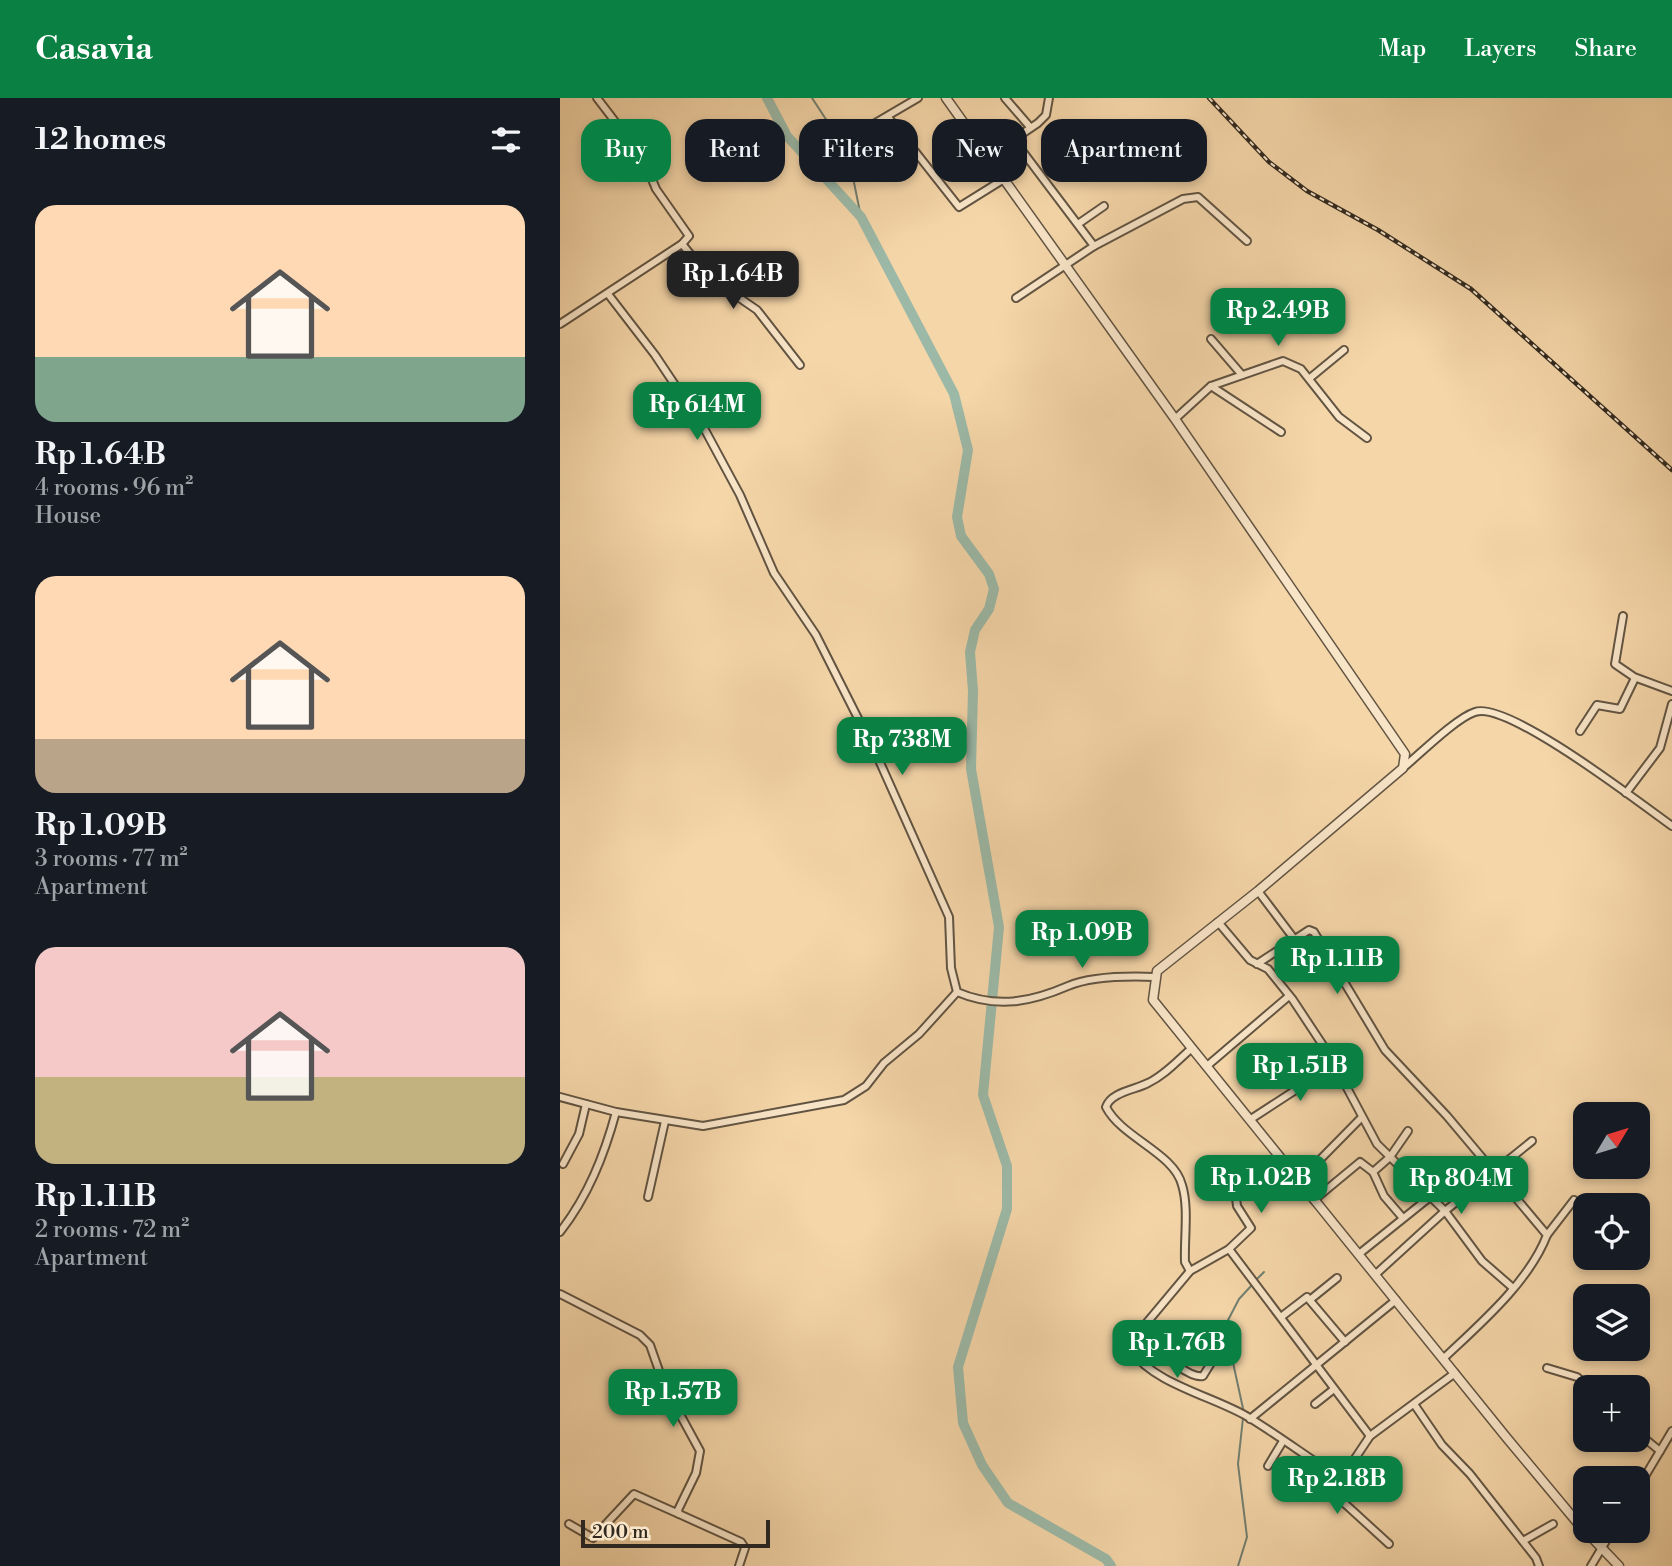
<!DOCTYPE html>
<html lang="en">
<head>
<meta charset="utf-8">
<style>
	:root { --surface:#171b24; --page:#242831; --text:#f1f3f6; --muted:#9ea1a6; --accent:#0b8043 }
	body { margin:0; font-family:"Libre Bodoni",serif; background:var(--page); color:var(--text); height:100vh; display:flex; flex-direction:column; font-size:26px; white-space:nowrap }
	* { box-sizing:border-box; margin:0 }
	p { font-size:23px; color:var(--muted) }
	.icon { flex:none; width:38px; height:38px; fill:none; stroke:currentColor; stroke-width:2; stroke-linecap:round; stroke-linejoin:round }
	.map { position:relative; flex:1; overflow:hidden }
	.sheet { display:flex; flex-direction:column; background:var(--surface); width:560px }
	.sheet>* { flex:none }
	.guide { position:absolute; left:21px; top:21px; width:665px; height:63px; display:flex; gap:14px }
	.needle { width:46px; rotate:52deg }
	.controls { position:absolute; left:1013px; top:1004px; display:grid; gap:14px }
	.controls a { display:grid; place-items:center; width:77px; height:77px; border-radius:14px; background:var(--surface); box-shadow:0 4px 10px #0003; font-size:35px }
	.scale { position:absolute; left:21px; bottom:18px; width:189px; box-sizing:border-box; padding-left:7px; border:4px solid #31291f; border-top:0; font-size:19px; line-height:24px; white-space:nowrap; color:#31291f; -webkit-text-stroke:5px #f8e4c7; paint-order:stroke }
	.price { position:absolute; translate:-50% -60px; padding:0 16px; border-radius:14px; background:var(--accent); color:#fff; font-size:23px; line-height:46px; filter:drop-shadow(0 2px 4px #0008) }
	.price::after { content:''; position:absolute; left:50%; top:42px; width:21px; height:16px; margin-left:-10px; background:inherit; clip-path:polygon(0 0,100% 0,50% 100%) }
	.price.current { background:#222; color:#fff }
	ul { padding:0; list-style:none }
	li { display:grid; align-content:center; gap:14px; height:371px; padding:0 35px }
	li span { display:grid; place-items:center; height:217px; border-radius:21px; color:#555 }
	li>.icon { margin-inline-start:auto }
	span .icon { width:126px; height:126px; fill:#fffc; stroke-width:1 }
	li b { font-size:30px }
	h2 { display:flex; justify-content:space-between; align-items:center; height:84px; padding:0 35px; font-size:30px }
	.pill { padding:0 24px; border-radius:21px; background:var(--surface); box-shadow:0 4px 10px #0003; font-size:24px; line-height:63px }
	.pill.current { background:var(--accent); color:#fff }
	header { display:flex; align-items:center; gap:42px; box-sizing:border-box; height:98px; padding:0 35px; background:var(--accent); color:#fff }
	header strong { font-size:33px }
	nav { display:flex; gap:38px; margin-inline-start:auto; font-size:24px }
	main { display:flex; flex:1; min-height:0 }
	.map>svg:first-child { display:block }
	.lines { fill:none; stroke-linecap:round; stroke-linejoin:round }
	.stream { stroke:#717f71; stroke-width:2 }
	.river { stroke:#9cb9a7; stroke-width:10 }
	.minor-casing { stroke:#625442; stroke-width:10 }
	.tertiary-casing { stroke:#625442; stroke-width:11 }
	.minor { stroke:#f8e4c7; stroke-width:6 }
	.tertiary { stroke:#f8e4c7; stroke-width:8 }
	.rail-casing { stroke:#31291f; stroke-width:4.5 }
	.rail { stroke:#f8e4c7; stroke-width:2; stroke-dasharray:5; stroke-linecap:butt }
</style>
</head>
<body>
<header>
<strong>Casavia</strong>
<nav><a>Map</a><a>Layers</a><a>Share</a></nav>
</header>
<main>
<section class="sheet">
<h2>12 homes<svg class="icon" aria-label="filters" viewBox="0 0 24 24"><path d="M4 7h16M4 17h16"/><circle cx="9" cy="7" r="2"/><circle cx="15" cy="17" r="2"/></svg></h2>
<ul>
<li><span style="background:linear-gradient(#ffd9b3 70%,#7fa58c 0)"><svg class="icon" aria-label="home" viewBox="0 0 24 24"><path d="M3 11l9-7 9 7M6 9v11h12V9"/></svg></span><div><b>Rp 1.64B</b><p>4 rooms · 96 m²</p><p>House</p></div></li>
<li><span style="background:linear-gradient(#ffd9b3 75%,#b9a48a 0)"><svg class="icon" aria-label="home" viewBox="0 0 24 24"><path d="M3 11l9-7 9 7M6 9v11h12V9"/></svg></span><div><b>Rp 1.09B</b><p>3 rooms · 77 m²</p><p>Apartment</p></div></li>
<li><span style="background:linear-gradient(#f6c9c9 60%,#c2b280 0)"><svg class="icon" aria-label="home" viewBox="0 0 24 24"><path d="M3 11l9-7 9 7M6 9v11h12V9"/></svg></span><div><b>Rp 1.11B</b><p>2 rooms · 72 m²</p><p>Apartment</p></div></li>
</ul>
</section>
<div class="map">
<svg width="1112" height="1468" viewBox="0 0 1112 1468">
	<rect width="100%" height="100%" fill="#f5d6a9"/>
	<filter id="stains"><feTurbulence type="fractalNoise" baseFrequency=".00286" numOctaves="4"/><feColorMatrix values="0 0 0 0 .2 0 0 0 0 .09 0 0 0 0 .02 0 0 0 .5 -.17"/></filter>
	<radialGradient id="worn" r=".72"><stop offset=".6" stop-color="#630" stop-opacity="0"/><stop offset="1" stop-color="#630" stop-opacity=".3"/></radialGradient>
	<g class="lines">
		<!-- stream -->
		<g class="stream">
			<polyline points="252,0 288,55 301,119"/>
			<polyline points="695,1183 704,1174"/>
			<polyline points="684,1315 665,1228 679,1201 692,1187"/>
			<polyline points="678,1468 687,1439 678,1366 683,1320"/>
		</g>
		<!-- river -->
		<polyline class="river" points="207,0 227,38 301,119 394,296 408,352 397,419 401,438 429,476 434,491 429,511 415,532 410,554 413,593 411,671 439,829 423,997 447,1068 447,1111 398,1269 403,1325 422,1367 448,1405 546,1461 551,1468"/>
		<!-- minor casing -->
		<g class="minor-casing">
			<g id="minor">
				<polyline points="445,0 470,29"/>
				<polyline points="328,19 399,109 444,81"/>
				<polyline points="305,31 358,0"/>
				<polyline points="454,42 534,148"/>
				<polyline points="428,59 478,25 486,17 489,0"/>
				<polyline points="518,126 544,108"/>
				<polyline points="122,146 149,179 197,212 240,267"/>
				<path d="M48 196 95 257 145 332 180 397 214 475 256 537 318 660 389 819 391 870 397 894C437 911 471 904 508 888 532 878 569 878 595 879"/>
				<polyline points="456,200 534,148 623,101 638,99 687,143"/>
				<polyline points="0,226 122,146 129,138 96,91 83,60 37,0"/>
				<polyline points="651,241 682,277"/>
				<polyline points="750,280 784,252"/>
				<polyline points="651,288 721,334"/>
				<polyline points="615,321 651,288 723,263 741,271 779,319 807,340"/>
				<polyline points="1063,518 1055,566 1074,579 1112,593"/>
				<polyline points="1020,633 1037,607 1060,611 1075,580"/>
				<path d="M843 670C860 656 896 620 915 614 947 602 1081 706 1112 728"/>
				<polyline points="1066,695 1100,650 1112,606"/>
				<polyline points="698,793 735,842"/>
				<polyline points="658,824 690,862 708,871 733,902 770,958 817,1046 885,1113 922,1163 953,1190"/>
				<path d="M697 866 749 832 754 834 825 952 887 1018 987 1137C969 1184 920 1226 884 1260"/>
				<polyline points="647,968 729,898"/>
				<polyline points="0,999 56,1014"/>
				<polyline points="691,1021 774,967"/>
				<polyline points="723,1062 676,1100 677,1108 691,1130 669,1151 810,1338"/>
				<polyline points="3,1066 19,1036 26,1006"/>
				<polyline points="739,1083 801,1020"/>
				<polyline points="88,1099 105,1023"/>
				<polyline points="754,1102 800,1064 813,1074"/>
				<polyline points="842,1119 824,1098 813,1074 830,1059 848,1033"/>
				<path d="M0 1134C28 1098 44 1058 56 1014L143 1028 284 1002 306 988 324 965 359 936 397 894"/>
				<polyline points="987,1137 1014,1102"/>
				<path d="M669 1151 630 1173 584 1228 572 1253C594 1286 655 1299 688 1319 718 1337 747 1359 777 1378L784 1377 810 1338 895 1275"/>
				<polyline points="799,1156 870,1099"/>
				<path d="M630 1173 625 1164C624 1140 629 1109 622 1087 614 1055 562 1040 546 1009 551 994 575 992 588 985 605 977 618 962 632 950"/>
				<polyline points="816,1176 885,1113 972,1043"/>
				<polyline points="0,1196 80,1237 90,1247 104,1287 140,1353 136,1375 118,1412 119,1416 181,1444 185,1450 179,1468"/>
				<polyline points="751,1201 777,1180"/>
				<polyline points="721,1219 747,1199 785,1244"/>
				<path d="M580 1235C594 1246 625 1281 643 1278L651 1265"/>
				<polyline points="987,1270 1017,1279 1030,1290"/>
				<polyline points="755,1306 774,1291"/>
				<polyline points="854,1306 882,1347 910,1376 976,1460 979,1468"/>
				<polyline points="690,1321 836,1202"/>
				<polyline points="1078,1335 1100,1353"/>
				<polyline points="708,1368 723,1343"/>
				<polyline points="777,1378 771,1393 829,1446"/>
				<polyline points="1078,1390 1112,1333"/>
				<polyline points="9,1426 33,1440 74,1396 119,1416"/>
				<polyline points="963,1443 993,1426"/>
				<polyline points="1031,1468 1052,1433"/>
			</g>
		</g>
		<!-- tertiary casing -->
		<g class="tertiary-casing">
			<polyline id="tertiary" points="386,0 615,321 845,656 843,670 698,793 597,873 593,902 946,1339 1016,1423 1059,1468"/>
		</g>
		<!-- minor -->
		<use href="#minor" class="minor"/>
		<!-- tertiary -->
		<use href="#tertiary" class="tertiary"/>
		<!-- rail casing -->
		<g class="rail-casing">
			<polyline id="rail" points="649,0 709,64 747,93 818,132 911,191 1112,372"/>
		</g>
		<!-- rail -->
		<use href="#rail" class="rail"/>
	</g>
	<rect width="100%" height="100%" filter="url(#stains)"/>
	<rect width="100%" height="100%" fill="url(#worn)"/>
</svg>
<div class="controls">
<a><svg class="needle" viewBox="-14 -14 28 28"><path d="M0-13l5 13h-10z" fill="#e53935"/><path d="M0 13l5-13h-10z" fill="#9ea1a6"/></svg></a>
<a><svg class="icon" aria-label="locate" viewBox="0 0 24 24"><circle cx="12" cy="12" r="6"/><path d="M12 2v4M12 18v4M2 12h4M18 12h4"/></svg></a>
<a><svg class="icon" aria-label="layers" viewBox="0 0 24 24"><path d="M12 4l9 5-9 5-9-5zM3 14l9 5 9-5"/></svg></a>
<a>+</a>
<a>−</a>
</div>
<div class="scale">200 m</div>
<b class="price current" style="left:173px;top:213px">Rp 1.64B</b>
<b class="price" style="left:718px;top:250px">Rp 2.49B</b>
<b class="price" style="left:137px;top:344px">Rp 614M</b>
<b class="price" style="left:342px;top:679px">Rp 738M</b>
<b class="price" style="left:522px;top:872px">Rp 1.09B</b>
<b class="price" style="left:777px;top:898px">Rp 1.11B</b>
<b class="price" style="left:740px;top:1005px">Rp 1.51B</b>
<b class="price" style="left:701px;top:1117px">Rp 1.02B</b>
<b class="price" style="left:901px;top:1118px">Rp 804M</b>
<b class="price" style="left:617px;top:1282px">Rp 1.76B</b>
<b class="price" style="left:113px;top:1331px">Rp 1.57B</b>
<b class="price" style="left:777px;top:1418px">Rp 2.18B</b>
<div class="guide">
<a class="pill current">Buy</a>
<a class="pill">Rent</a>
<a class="pill">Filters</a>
<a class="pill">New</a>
<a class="pill">Apartment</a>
</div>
</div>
</main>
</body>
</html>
